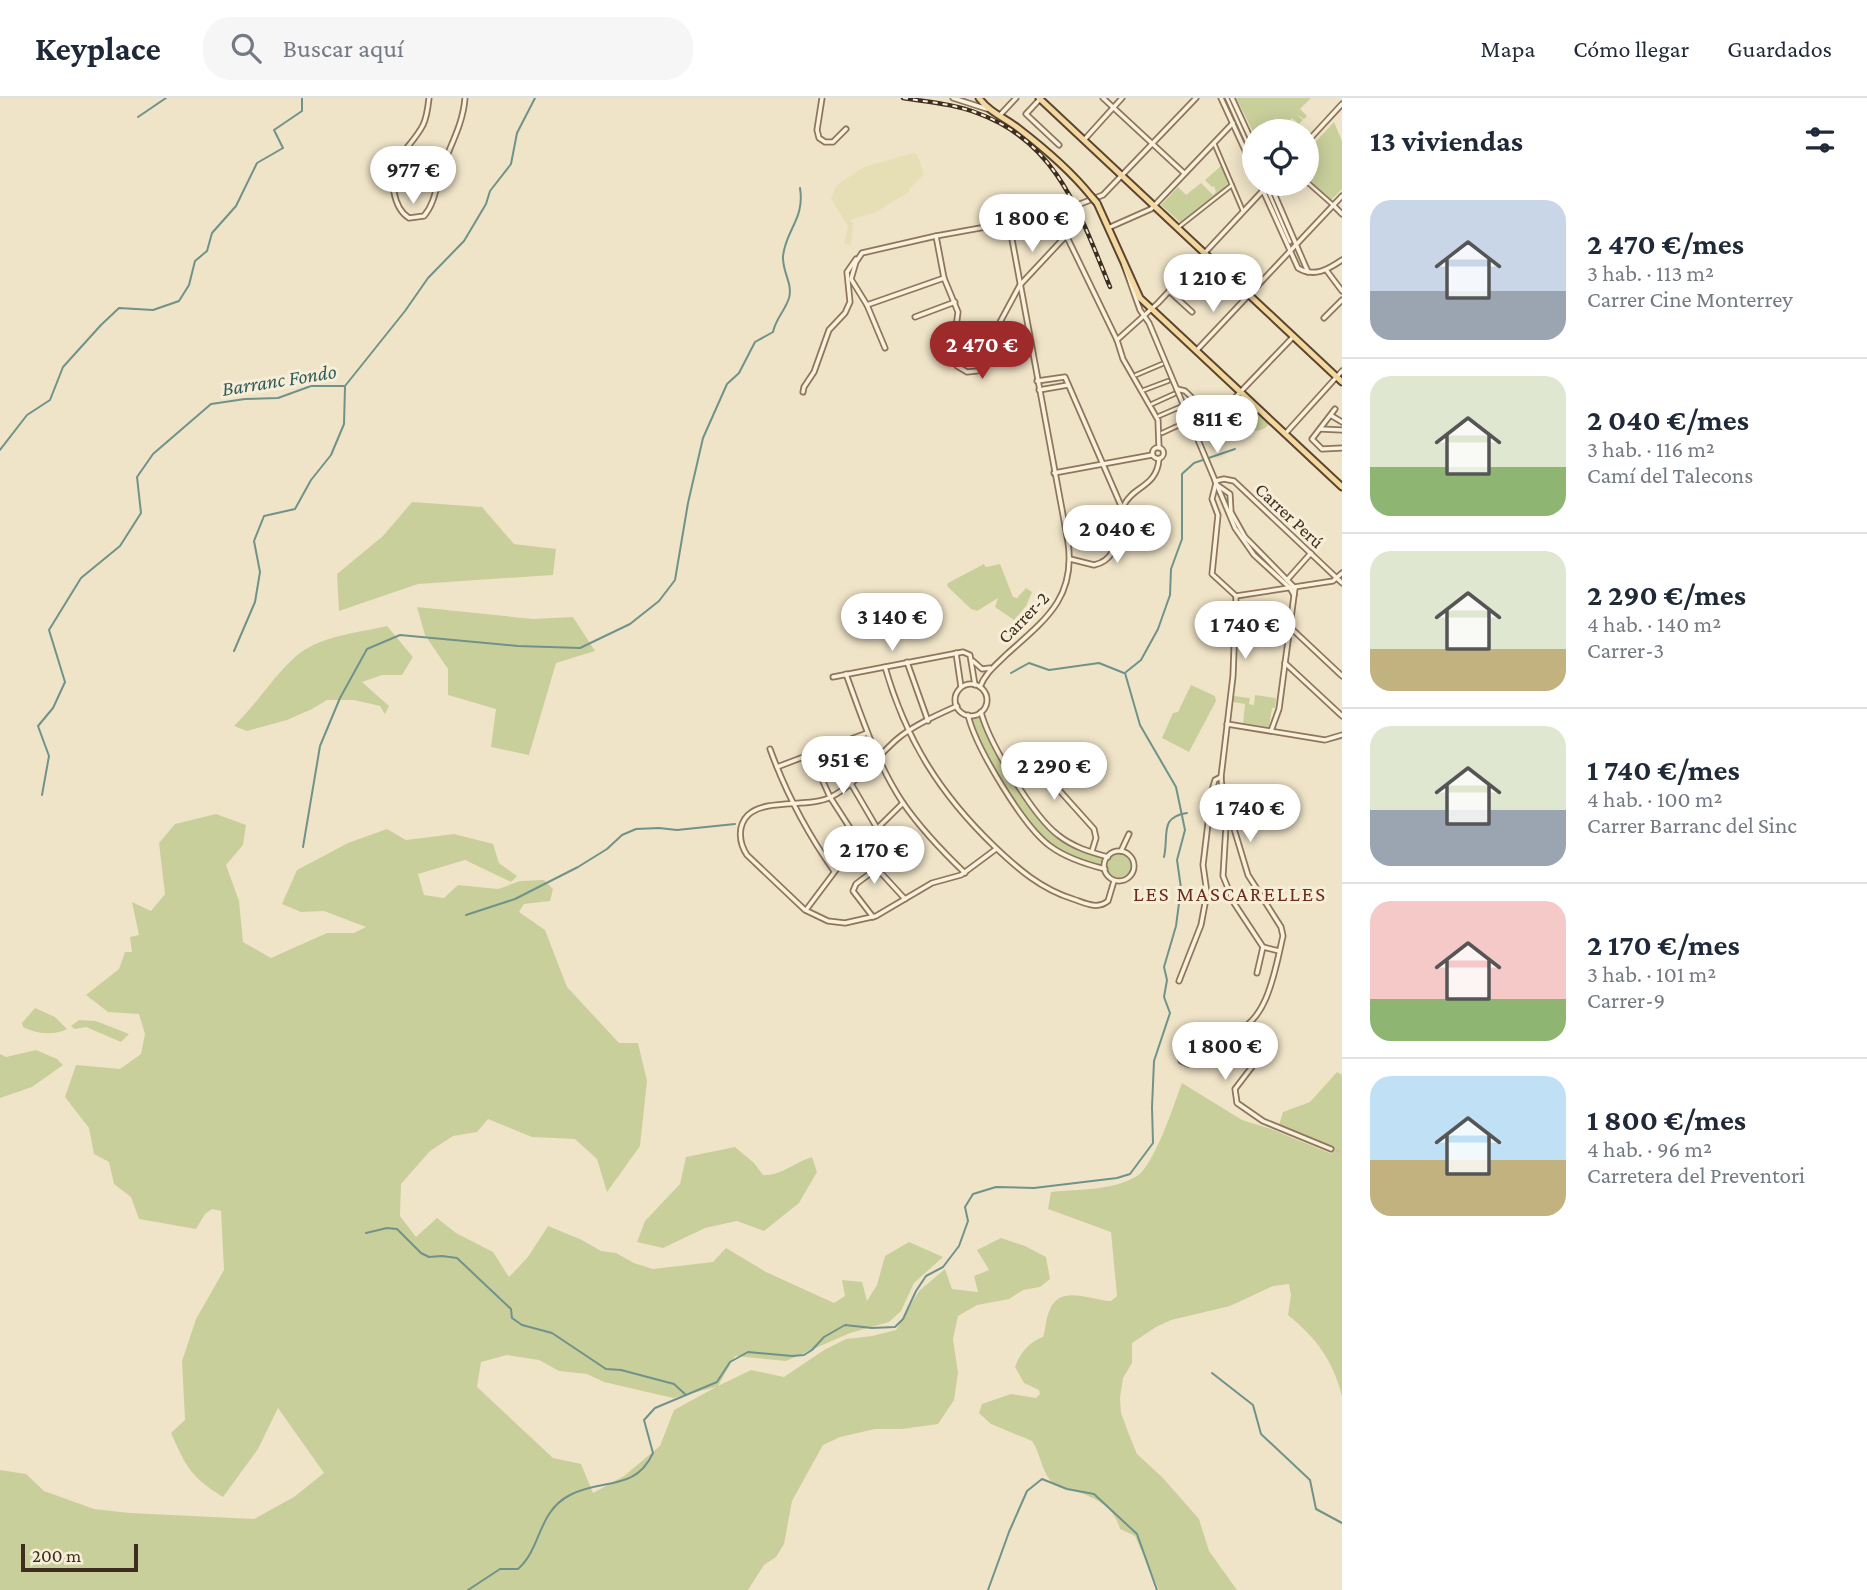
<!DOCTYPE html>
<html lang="es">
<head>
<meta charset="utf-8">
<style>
	:root { --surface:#fff; --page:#f6f6f7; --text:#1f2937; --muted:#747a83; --line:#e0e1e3; --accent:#9e2a2b }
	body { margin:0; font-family:"Crimson Pro",serif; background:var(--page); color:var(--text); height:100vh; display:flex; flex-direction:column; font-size:26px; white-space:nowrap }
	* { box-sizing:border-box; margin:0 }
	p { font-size:23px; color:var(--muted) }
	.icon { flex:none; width:38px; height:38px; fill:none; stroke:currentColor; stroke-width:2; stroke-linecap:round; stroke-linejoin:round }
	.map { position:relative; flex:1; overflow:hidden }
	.details { display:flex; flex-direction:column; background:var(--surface); width:525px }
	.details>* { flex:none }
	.buttons { position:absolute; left:1242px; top:21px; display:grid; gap:14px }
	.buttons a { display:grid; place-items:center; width:77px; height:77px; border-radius:50%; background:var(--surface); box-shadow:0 4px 18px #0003; font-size:35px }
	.scale { position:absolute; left:21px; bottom:18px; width:117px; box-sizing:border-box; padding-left:7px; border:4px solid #3d2e20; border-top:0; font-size:19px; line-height:24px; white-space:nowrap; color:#3d2e20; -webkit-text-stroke:5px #f7eed8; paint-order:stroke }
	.price { position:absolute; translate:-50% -60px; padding:0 16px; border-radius:24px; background:#fff; color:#222; font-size:23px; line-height:46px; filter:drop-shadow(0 2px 4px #0008) }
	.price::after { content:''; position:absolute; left:50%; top:42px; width:21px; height:16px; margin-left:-10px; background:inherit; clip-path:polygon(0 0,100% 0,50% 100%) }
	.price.on { background:var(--accent); color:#fff }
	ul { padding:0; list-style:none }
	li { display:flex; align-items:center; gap:21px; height:175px; padding:0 28px }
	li+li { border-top:2px solid var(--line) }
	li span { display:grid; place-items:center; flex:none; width:196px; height:140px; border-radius:21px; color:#555 }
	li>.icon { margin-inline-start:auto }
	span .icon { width:84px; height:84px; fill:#fffc; stroke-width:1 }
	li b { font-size:30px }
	h2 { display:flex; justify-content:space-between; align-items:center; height:84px; padding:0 28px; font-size:30px }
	header { display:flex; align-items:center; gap:42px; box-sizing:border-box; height:98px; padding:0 35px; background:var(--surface); border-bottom:2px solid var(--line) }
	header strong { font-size:33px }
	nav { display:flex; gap:38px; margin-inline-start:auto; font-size:24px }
	.search { width:490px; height:63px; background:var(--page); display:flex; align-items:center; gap:18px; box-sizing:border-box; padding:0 24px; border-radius:28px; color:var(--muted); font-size:26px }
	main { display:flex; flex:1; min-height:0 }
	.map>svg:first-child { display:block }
	.farmland { fill:#e6deb5 }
	.green { fill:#c9cf9b; fill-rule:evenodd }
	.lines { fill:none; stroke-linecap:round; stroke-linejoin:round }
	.stream { stroke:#6f938a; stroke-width:2 }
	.tertiary-tunnel { stroke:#ccc0a6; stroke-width:3.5; stroke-dasharray:3.5 2; stroke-linecap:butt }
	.pedestrian-casing { stroke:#8d765c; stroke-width:6 }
	.minor-casing { stroke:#8d765c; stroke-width:7 }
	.tertiary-casing { stroke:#8d765c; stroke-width:7 }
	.primary-casing { stroke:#5b4430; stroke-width:9 }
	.pedestrian { stroke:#faf1dc; stroke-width:2.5 }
	.minor { stroke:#faf1dc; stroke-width:3.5 }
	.tertiary { stroke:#faf1dc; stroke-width:3.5 }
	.primary { stroke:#f3d9a0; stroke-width:5 }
	.rail-casing { stroke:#3d2e20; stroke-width:4.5 }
	.rail { stroke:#f7eed8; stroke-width:2; stroke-dasharray:5; stroke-linecap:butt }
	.primary-bridge-casing { stroke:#5b4430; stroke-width:9; stroke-linecap:butt }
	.primary-bridge { stroke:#f3d9a0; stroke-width:5 }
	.labels { text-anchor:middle; stroke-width:6; stroke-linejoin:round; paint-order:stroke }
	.street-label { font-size:19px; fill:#3d2e20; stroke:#f7eed8 }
	.water-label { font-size:21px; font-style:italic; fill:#2f5d5a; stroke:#f7eed8 }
	.neighbourhood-label { font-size:21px; letter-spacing:2px; fill:#6b2e1e; stroke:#f7eed8 }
</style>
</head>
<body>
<header>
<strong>Keyplace</strong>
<div class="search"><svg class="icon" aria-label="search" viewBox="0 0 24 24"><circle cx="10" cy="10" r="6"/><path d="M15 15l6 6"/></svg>Buscar aquí</div>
<nav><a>Mapa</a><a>Cómo llegar</a><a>Guardados</a></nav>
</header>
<main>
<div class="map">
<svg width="1342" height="1492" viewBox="0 0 1342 1492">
	<rect width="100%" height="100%" fill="#f0e4c8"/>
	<!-- farmland -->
	<polygon class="farmland" points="914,55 917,56 924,76 909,91 910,93 876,114 850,122 853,125 851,147 844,146 848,128 831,101 837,87 864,69"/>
	<!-- green -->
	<g class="green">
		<polygon points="1236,0 1311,0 1300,11 1307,18 1304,21 1296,16 1303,22 1299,26 1292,20 1279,33 1255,33 1255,38"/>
		<polygon points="1334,24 1342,43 1342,91 1331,102 1307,80 1307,53"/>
		<polygon points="1222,67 1228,88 1181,125 1161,107 1178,89 1186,97 1201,85 1213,97 1216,94 1214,88 1212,89 1205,82"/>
		<path d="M1258 316 1269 326C1260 337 1248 332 1236 329L1235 325Z"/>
		<polygon points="412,404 482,409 514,446 556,451 553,477 418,486 339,513 337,476 383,438"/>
		<polygon points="984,466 986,469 1000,466 1013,499 1017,500 1026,490 1032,494 1026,508 1014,522 995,509 998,500 977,513 971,511 947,488 948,485"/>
		<polygon points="417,509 533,521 573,519 595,553 556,565 529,657 491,649 496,611 448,597 448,571 425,537"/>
		<path d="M387 528 413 559 402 577H382L362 584 389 608 385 616 380 608 354 602H327L312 611 287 622 247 633 234 628C256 607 272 580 295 559 318 538 357 535 387 528Z"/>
		<polygon points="1191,587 1215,598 1216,603 1189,654 1162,640 1173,615 1178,614"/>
		<polygon points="1255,597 1276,600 1275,610 1272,610 1269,629 1243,625 1245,606 1233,604 1234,598 1250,600 1249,606 1254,607"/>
		<path d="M979 617C987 649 1032 720 1059 740 1072 750 1088 755 1104 759L1101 769C1084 764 1066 758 1051 747 1016 718 985 662 970 619Z"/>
		<path d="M216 716 246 727 243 747 226 767 239 803 243 844 271 860 327 835H354L366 829 324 813 301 814 282 806 297 772 348 745 387 731 406 742 454 736 493 746 499 765 517 778 511 784 465 762 418 776 424 797 444 800 458 787 498 791 520 783 544 782 553 791 550 803 524 806 519 814 545 832 567 889 619 945H638L647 983 640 1048 607 1094 597 1061 575 1041 532 1039 488 1021 477 1034 453 1038 430 1053 401 1086 400 1118 416 1139 437 1120 456 1135 493 1154 509 1179 528 1159 548 1128 582 1142 601 1153 616 1155 634 1165 653 1171 713 1164 726 1150 766 1174 834 1205 845 1198 842 1182 862 1184 867 1203 877 1187 885 1158 909 1144 943 1159 914 1185 901 1213 889 1224 850 1235 786 1263 735 1258 718 1288 751 1272 784 1279 824 1252 846 1241 872 1238 896 1232 919 1193 945 1171 952 1191 978 1194 974 1178 989 1172 977 1152 1001 1140 1025 1148 1046 1159 1050 1181 1040 1189 1023 1192 1009 1201 977 1207 958 1218 953 1241 958 1275 954 1302 938 1326 902 1331H875L840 1339 823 1347 792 1403 784 1446 776 1459 764 1467 748 1492H0V1372L26 1376 44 1393 94 1411 130 1415 254 1421 294 1399 324 1375 278 1310 258 1351 223 1399C191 1379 186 1369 171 1335L185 1322 182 1263 196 1221 224 1172 221 1113 212 1111 205 1116 196 1131 139 1121 131 1099 114 1086 109 1064 94 1056 89 1030 65 999 76 967 120 971 141 956 145 936 139 916 108 914 86 897 119 871 125 854H132L130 839 139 837 132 804 151 813 165 796 159 745 175 726ZM507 1257 539 1262 559 1273 587 1276 604 1284 673 1300 716 1289 674 1312 660 1348 624 1378 593 1395 581 1366 553 1360 477 1289 481 1264Z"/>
		<circle cx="1119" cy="769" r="13"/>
		<path d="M35 910 55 919 67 931C53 938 37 936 23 929L22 925Z"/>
		<polygon points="79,922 96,923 129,936 121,944 86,929 75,931 71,928"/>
		<polygon points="36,952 57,961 63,967 32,989 0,1000 0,956 6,959"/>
		<path d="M1337 974 1342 977V1298C1333 1262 1316 1240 1288 1217L1291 1197 1289 1186 1273 1188 1230 1208 1171 1222 1156 1229 1132 1245V1265L1123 1280 1120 1300 1121 1315 1128 1334 1137 1356 1162 1379 1199 1421 1209 1453 1237 1492H1159L1135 1438 1120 1431C1114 1408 1093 1398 1071 1392 1066 1391 1059 1390 1055 1387 1042 1377 1041 1356 1032 1343L991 1326 979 1315 982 1306 1011 1296 1036 1300 1040 1296 1039 1292 1024 1285 1015 1269C1020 1255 1029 1244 1043 1239 1046 1230 1046 1219 1050 1211 1061 1186 1092 1203 1111 1203L1117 1198 1111 1134 1048 1111 1051 1094C1078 1091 1113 1093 1137 1078 1155 1066 1174 1006 1182 985L1242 1022 1271 1031 1332 1056 1334 1050 1279 1027 1283 1014 1310 1004Z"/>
		<path d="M735 1049 754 1065 763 1077C781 1078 793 1065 812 1059L817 1074 799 1105 764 1133 737 1123 705 1130 663 1150 637 1144 645 1123 680 1086 686 1059Z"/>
	</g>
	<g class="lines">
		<!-- stream -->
		<g class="stream">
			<polyline points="138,19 166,0"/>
			<polyline points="0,352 27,317 50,302 63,269 101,227 119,210 153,212 179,203 189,187 195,163 207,153 212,135 236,108 257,65 283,50 274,32 302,13 302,0"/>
			<polyline points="234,553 255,504 260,474 254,443 264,418 295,411 311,382 331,357 344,326 345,289"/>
			<polyline points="1126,574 1141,562 1158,531 1170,497 1171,471 1182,441 1182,376 1194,365 1235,351"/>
			<polyline points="1011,575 1029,565 1049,572 1099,565 1124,575"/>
			<polyline points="42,697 49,658 38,628 53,610 65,584 49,532 81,480 120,448 141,415 137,379 153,356 211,306 245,301 278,300 311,288 345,288 405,213 428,180 464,143 486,106 490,93 511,66 517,35 535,0"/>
			<path d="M303 749 320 648 340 600 367 551 400 537 518 548 580 550 630 526 659 503 675 482 688 405 703 340 727 286 739 275 755 244 773 234C776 220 785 213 789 200 793 185 782 174 783 158 786 131 805 121 800 90"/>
			<path d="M1164 759C1169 737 1159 719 1187 715"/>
			<polyline points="466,817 515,801 578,769 607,751 622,737 636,731 659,730 677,732 735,726"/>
			<polyline points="366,1135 387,1130 397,1131 421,1155 429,1159 442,1158 457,1160 511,1211 512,1220 522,1227 552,1235 606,1271 621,1272 674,1286 686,1297"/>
			<polyline points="1212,1275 1253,1307 1261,1336 1310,1382 1316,1411 1342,1425"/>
			<path d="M468 1492 500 1471H518C542 1450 537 1414 570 1397 602 1380 635 1394 653 1355L644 1322 655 1310 717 1284 730 1264 748 1254 792 1258 804 1257 812 1252 824 1239 845 1227 872 1230 895 1229 903 1221 916 1193 926 1178 943 1169 959 1148 968 1123 965 1109 973 1096 996 1089 1034 1090 1117 1080 1130 1076 1153 1045 1152 1009 1154 963 1170 915 1164 899 1167 882 1164 869 1176 828 1181 790 1177 762 1185 732 1176 689 1140 627 1125 575"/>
			<polyline points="988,1492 1009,1434 1027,1393 1042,1381 1067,1391 1094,1396 1137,1436 1157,1492"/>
		</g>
		<!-- tertiary-tunnel -->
		<polyline class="tertiary-tunnel" points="1331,1051 1342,1054"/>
		<!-- pedestrian casing -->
		<g class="pedestrian-casing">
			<g id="pedestrian">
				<polyline points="1227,0 1255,62"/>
				<polyline points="1214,45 1243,113"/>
				<polyline points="1307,84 1333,107"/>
				<polyline points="1268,93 1290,144"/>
				<polyline points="1180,128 1232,87"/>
				<polyline points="1136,277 1162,266"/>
				<polyline points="1144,292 1168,283"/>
				<polyline points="1152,306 1174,296"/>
				<polyline points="1159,318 1180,309"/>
				<polyline points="1162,335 1186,324"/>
			</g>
		</g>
		<!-- minor casing -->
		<g class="minor-casing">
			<g id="minor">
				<path d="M429 0C428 9 427 19 423 27 416 41 404 51 397 64 389 80 393 110 409 120L424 118C436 104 436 86 442 70 451 46 463 26 465 0"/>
				<polyline points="822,0 817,32 819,40 825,44 833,44 846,31"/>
				<polyline points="1103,0 1184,75"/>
				<polyline points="1040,1 1026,16 1059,47"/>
				<polyline points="1000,17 1016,0"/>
				<polyline points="1084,42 1122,0"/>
				<polyline points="1307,44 1342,6"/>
				<polyline points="1080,106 1103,97 1196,0"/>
				<polyline points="1333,107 1342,116"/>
				<polyline points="1108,130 1151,111 1233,25"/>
				<polyline points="1066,137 1117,242 1123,261 1158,322 1159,350"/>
				<path d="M936 138 944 180 958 214 954 244 957 268 967 274 977 273 983 266 985 252 1020 187 1063 141V137H1066C1072 126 1067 116 1071 110"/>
				<polyline points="1327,173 1342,193"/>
				<polyline points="1186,175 1210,197"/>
				<polyline points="1169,193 1192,214"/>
				<polyline points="867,207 944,180"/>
				<polyline points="915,219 955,204"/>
				<polyline points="1324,220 1342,202"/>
				<polyline points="1117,242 1158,205 1269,86"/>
				<polyline points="885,250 867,207 851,181 856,164 862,155 936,138 1052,117 1058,118 1066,137"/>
				<polyline points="1196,253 1342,98"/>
				<polyline points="1037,283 1065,279 1122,410"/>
				<polyline points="1177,291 1185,293 1222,328 1259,312"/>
				<polyline points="1039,292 1068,287"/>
				<polyline points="803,294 804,289 814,274 829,232 845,215 850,204 847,174 856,161"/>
				<polyline points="1335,311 1312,341 1322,351 1342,350"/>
				<polyline points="1332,318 1342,324"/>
				<polyline points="1320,331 1342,332"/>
				<polyline points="1285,336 1342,273"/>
				<polyline points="1196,337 1202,334 1293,239"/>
				<circle cx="1158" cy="355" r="5.5"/>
				<polyline points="1054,375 1152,357"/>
				<polyline points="1215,383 1224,381 1234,383 1342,485"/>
				<polyline points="1216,385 1212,401 1218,417 1212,476 1236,498"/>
				<path d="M1070 461 1094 467C1123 461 1114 428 1124 407 1133 388 1157 389 1159 361"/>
				<polyline points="1287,482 1311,455"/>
				<polyline points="1290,532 1293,532 1342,578"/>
				<polyline points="956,555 961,589"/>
				<polyline points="973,563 982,571 990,570"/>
				<polyline points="907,564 928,623"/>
				<polyline points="1285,565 1342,618"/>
				<path d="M885 569C906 642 940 696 994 748 1018 771 1041 791 1073 801 1085 805 1097 812 1108 803L1114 783"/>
				<path d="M846 576C862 620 877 666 903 705 921 731 943 754 965 775"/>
				<polyline points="833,579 963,554 970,557 975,587"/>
				<circle cx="971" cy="602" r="16"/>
				<path d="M980 589C985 575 997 566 1007 556 1045 522 1076 500 1068 444L1009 125"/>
				<path d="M957 608C937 617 912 628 896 642 875 661 856 686 831 699 809 710 766 700 748 717 737 728 739 745 747 757L805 812 828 823 845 825 876 818 932 785 961 777 996 751"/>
				<path d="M981 614C989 645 1033 718 1058 737 1073 749 1090 754 1108 759"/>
				<path d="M968 617C976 650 1023 728 1050 748 1066 760 1085 766 1105 771"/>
				<polyline points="1227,626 1325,642 1342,637"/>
				<polyline points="1271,633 1279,611 1295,490"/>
				<polyline points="834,648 850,684 877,730"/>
				<path d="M770 651C786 695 807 735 834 773"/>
				<polyline points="811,657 830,699 861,747"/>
				<path d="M1006 667C1015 661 1022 656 1033 663L1094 731 1096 740 1092 753"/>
				<polyline points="777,669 867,635"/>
				<polyline points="1227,711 1223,778 1234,805 1263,849 1257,875"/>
				<circle cx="1119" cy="768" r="15"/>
				<polyline points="1121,753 1129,736"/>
				<polyline points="806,812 839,768 903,705"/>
				<polyline points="873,819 853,793 856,786 872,774 882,776 905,801"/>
				<polyline points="1263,849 1279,853"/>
				<polyline points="1179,883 1201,827 1207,795 1203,767 1212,692 1215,682 1221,679"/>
			</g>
		</g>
		<!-- tertiary casing -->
		<g class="tertiary-casing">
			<g id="tertiary">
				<polyline points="953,0 987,11"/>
				<polyline points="1221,0 1255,74"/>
				<polyline points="1232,0 1255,50"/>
				<path d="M1260 86 1298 170C1314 180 1329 171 1342 162"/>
				<polyline points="1270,86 1308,174"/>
				<polyline points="1124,167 1140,212 1149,225 1235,430 1254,457 1290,490 1294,497"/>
				<polyline points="1217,387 1230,396 1231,414 1245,439 1295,490"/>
				<path d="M1331 1051 1263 1023 1237 1005 1235 991 1258 961 1259 956 1256 951 1213 950 1188 966 1181 963C1179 953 1183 939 1189 932 1203 928 1218 936 1232 934 1268 927 1276 867 1283 838L1281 829 1248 777 1222 691 1221 679 1233 578 1236 498 1333 483 1342 475"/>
			</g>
		</g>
		<!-- primary casing -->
		<g class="primary-casing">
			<g id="primary">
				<path d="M979 0C989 14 1005 20 1018 30 1044 50 1071 73 1091 98"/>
				<polyline points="1039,0 1342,284"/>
				<polyline points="1097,105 1140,200 1342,389"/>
			</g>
		</g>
		<!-- pedestrian -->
		<use href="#pedestrian" class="pedestrian"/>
		<!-- minor -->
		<use href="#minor" class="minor"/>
		<!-- tertiary -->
		<use href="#tertiary" class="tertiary"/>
		<!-- primary -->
		<use href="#primary" class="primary"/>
		<!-- rail casing -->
		<g class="rail-casing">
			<path id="rail" d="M903 0C928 4 954 6 977 15 1058 44 1080 117 1110 189"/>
		</g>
		<!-- rail -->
		<use href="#rail" class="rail"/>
		<!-- primary-bridge casing -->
		<g class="primary-bridge-casing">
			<polyline id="primary-bridge" points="1091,98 1097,105"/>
		</g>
		<!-- primary-bridge -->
		<use href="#primary-bridge" class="primary-bridge"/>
	</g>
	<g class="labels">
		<!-- street labels -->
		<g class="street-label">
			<text transform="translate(1290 417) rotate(43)" y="7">Carrer Perú</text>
			<text transform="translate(1023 519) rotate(-46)" y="7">Carrer-2</text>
		</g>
		<!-- water labels -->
		<g class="water-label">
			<text transform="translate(279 282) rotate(-9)" y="7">Barranc Fondo</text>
		</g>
		<!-- neighbourhood labels -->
		<g class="neighbourhood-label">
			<text x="1230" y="803">LES MASCARELLES</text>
		</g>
	</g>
</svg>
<div class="buttons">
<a><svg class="icon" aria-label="locate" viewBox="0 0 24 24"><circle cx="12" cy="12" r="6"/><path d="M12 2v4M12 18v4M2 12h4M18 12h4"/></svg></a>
</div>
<div class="scale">200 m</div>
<b class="price" style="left:413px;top:108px">977 €</b>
<b class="price" style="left:1032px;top:156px">1 800 €</b>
<b class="price" style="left:1213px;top:216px">1 210 €</b>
<b class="price on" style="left:982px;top:283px">2 470 €</b>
<b class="price" style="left:1217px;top:357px">811 €</b>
<b class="price" style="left:1117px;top:467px">2 040 €</b>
<b class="price" style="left:892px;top:555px">3 140 €</b>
<b class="price" style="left:1245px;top:563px">1 740 €</b>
<b class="price" style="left:843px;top:698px">951 €</b>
<b class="price" style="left:1054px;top:704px">2 290 €</b>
<b class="price" style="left:1250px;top:746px">1 740 €</b>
<b class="price" style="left:874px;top:788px">2 170 €</b>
<b class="price" style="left:1225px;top:984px">1 800 €</b>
</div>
<section class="details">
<h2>13 viviendas<svg class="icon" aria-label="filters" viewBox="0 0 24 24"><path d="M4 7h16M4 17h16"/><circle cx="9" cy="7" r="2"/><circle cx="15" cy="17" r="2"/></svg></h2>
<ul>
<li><span style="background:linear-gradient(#c9d6e8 65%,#9aa5b1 0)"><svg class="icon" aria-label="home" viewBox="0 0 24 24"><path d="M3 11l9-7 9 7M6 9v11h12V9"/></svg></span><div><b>2 470 €/mes</b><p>3 hab. · 113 m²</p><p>Carrer Cine Monterrey</p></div></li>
<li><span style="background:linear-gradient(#dfe7d0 65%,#8fb573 0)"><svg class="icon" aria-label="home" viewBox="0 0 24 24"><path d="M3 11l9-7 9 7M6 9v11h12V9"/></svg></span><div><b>2 040 €/mes</b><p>3 hab. · 116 m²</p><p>Camí del Talecons</p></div></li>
<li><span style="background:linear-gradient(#dfe7d0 70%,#c2b280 0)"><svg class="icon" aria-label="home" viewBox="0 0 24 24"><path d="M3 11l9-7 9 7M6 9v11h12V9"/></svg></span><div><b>2 290 €/mes</b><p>4 hab. · 140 m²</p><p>Carrer-3</p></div></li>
<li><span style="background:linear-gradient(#dfe7d0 60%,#9aa5b1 0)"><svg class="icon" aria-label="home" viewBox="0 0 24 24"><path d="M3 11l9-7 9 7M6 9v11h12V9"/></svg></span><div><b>1 740 €/mes</b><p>4 hab. · 100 m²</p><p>Carrer Barranc del Sinc</p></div></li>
<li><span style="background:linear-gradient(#f6c9c9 70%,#8fb573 0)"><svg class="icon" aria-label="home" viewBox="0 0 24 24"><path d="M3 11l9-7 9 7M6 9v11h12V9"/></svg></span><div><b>2 170 €/mes</b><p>3 hab. · 101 m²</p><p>Carrer-9</p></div></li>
<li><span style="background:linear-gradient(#bfe0f5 60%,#c2b280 0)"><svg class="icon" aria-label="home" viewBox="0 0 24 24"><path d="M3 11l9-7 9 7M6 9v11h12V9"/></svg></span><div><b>1 800 €/mes</b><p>4 hab. · 96 m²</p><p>Carretera del Preventori</p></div></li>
</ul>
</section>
</main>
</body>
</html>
